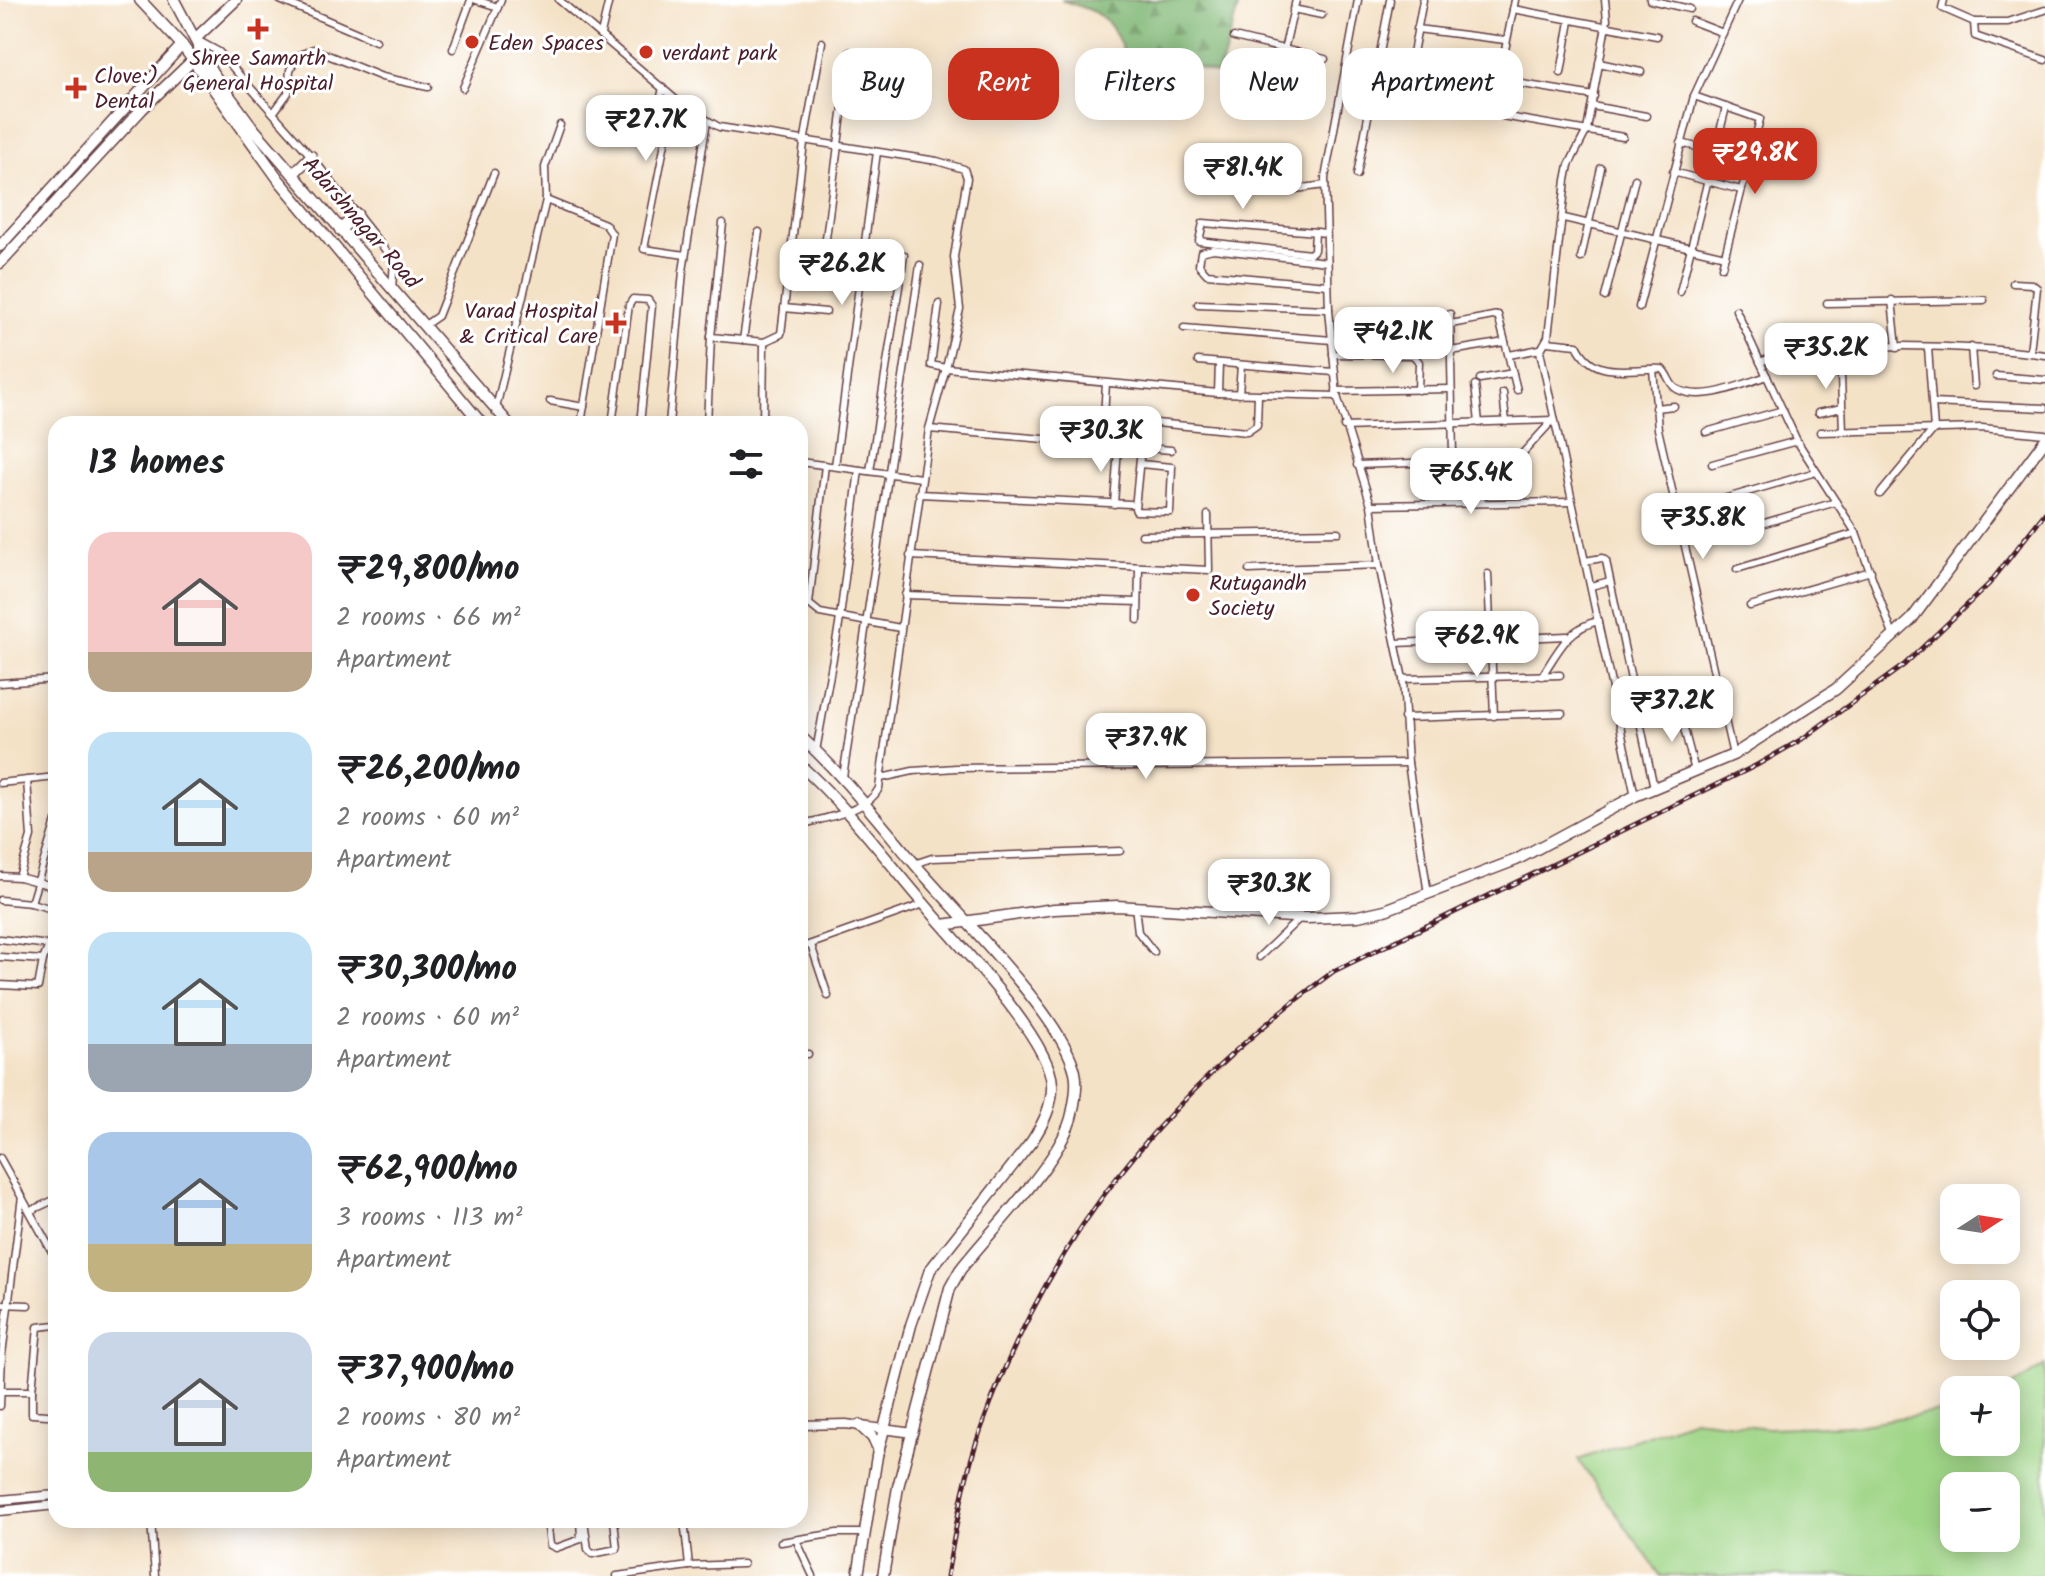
<!DOCTYPE html>
<html lang="en">
<head>
<meta charset="utf-8">
<style>
	:root { --surface:#fff; --page:#f6f6f6; --text:#202124; --muted:#757577; --accent:#c8321e }
	body { margin:0; font-family:Kalam,sans-serif; background:var(--page); color:var(--text); height:100vh; display:flex; flex-direction:column; font-size:30px; white-space:nowrap }
	* { box-sizing:border-box; margin:0 }
	p { font-size:26px; color:var(--muted) }
	.icon { flex:none; width:44px; height:44px; fill:none; stroke:currentColor; stroke-width:2; stroke-linecap:round; stroke-linejoin:round }
	.map { position:relative; flex:1; overflow:hidden }
	.side { position:absolute; left:48px; top:416px; width:760px; height:1112px; display:flex; flex-direction:column; background:var(--surface); border-radius:24px; box-shadow:0 4px 20px #0003 }
	.side>* { flex:none }
	.guide { position:absolute; left:832px; top:48px; width:760px; height:72px; display:flex; gap:16px }
	.needle { width:52px; rotate:78deg }
	.buttons { position:absolute; left:1940px; top:1184px; display:grid; gap:16px }
	.buttons a { display:grid; place-items:center; width:80px; height:80px; border-radius:16px; background:var(--surface); box-shadow:0 4px 20px #0003; font-size:40px }
	.price { position:absolute; translate:-50% -68px; padding:0 18px; border-radius:16px; background:#fff; color:#222; font-size:26px; line-height:52px; filter:drop-shadow(0 2px 4px #0008) }
	.price::after { content:''; position:absolute; left:50%; top:48px; width:24px; height:18px; margin-left:-12px; background:inherit; clip-path:polygon(0 0,100% 0,50% 100%) }
	.price.on { background:var(--accent); color:#fff }
	ul { padding:0; list-style:none }
	li { display:flex; align-items:center; gap:24px; height:200px; padding:0 40px }
	li span { display:grid; place-items:center; flex:none; width:224px; height:160px; border-radius:24px; color:#555 }
	li>.icon { margin-inline-start:auto }
	span .icon { width:96px; height:96px; fill:#fffc; stroke-width:1 }
	li b { font-size:34px }
	h2 { display:flex; justify-content:space-between; align-items:center; height:96px; padding:0 40px; font-size:34px }
	.chip { padding:0 28px; border-radius:24px; background:var(--surface); box-shadow:0 4px 20px #0003; font-size:28px; line-height:72px }
	.chip.on { background:var(--accent); color:#fff }
	.map>svg:first-child { display:block }
	.grass { fill:#a0d688; stroke:#757a5a; stroke-width:2; fill-rule:evenodd }
	.forest { fill:url(#forest-firs); stroke:#656b50; stroke-width:2 }
	.lines { fill:none; stroke-linecap:round; stroke-linejoin:round }
	.minor-casing { stroke:#643c42; stroke-width:9 }
	.tertiary-casing { stroke:#643c42; stroke-width:11 }
	.primary-casing { stroke:#643c42; stroke-width:13 }
	.minor { stroke:#fff; stroke-width:6 }
	.tertiary { stroke:#fff; stroke-width:8 }
	.primary { stroke:#fff; stroke-width:10 }
	.rail-casing { stroke:#4a1f2b; stroke-width:5 }
	.rail { stroke:#fff; stroke-width:2; stroke-dasharray:6; stroke-linecap:butt }
	.poi-dot { fill:#c8321e; stroke:#fff; stroke-width:3 }
	.labels { text-anchor:middle; stroke-width:6; stroke-linejoin:round; paint-order:stroke }
	.poi-label { font-size:22px; fill:#4a1f2b; stroke:#fff; text-anchor:start }
	.street-label { font-size:22px; fill:#4a1f2b; stroke:#fff }
</style>
</head>
<body>
<div class="map">
<svg width="2045" height="1576" viewBox="0 0 2045 1576">
	<defs>
		<pattern id="forest-firs" width="22" height="20" patternUnits="userSpaceOnUse" patternTransform="scale(2)"><rect width="22" height="20" fill="#80b774"/><path d="M5 1l3.5 6h-7zM16 11l3.5 6h-7z" fill="#6b945f"/></pattern>
	</defs>
	<rect width="100%" height="100%" fill="#fff"/>
	<filter id="ink" filterUnits="userSpaceOnUse"><feTurbulence type="fractalNoise" baseFrequency=".0125" numOctaves="2"/><feDisplacementMap in="SourceGraphic" scale="16" xChannelSelector="R" yChannelSelector="G"/><feConvolveMatrix kernelMatrix="1 2 1 2 8 2 1 2 1" color-interpolation-filters="sRGB"/></filter>
	<filter id="wash" filterUnits="userSpaceOnUse"><feTurbulence type="fractalNoise" baseFrequency=".006" numOctaves="4" result="noise"/><feDisplacementMap in="SourceGraphic" scale="32" xChannelSelector="R" yChannelSelector="G"/><feGaussianBlur stdDeviation="1.8" result="paint"/><feColorMatrix in="noise" values="0 0 0 0 0 0 0 0 0 0 0 0 0 0 0 0 0 1.4 0 .05"/><feComposite in="paint" operator="in"/></filter>
	<g filter="url(#wash)">
		<rect width="100%" height="100%" fill="#f4e2c7"/>
		<!-- grass -->
		<path class="grass" d="M2045 1365V1576H1661L1578 1460 1694 1419 1768 1428 1856 1425 1954 1409V1442H2006V1390ZM1954 1486H2006V1538H1954Z"/>
		<!-- forest -->
		<path class="forest" d="M1061 0H1240L1219 75 1167 57 1163 64 1126 57C1109 15 1104 14 1061 0Z"/>
	</g>
	<g filter="url(#ink)">
		<g class="lines">
			<!-- minor casing -->
			<g class="minor-casing">
				<g id="minor">
					<polyline points="280,0 376,41"/>
					<polyline points="476,0 498,7"/>
					<polyline points="559,0 682,105 719,127 937,161 964,169 967,178 954,257 960,309 946,368 931,365 939,304"/>
					<polyline points="1358,0 1325,178 1329,309 1337,396 1371,505 1379,565 1403,679 1408,763 1428,894"/>
					<polyline points="1515,0 1499,80 1502,116 1623,137"/>
					<polyline points="1605,0 1607,20 1587,130 1569,165 1566,180 1548,337 1540,351 1635,796"/>
					<polyline points="1650,0 1690,9"/>
					<polyline points="1944,0 1942,8 1974,22 1975,36 2045,60"/>
					<polyline points="1293,9 1322,15"/>
					<polyline points="1513,9 1657,36"/>
					<polyline points="1692,21 1723,33"/>
					<polyline points="1974,22 2008,22 2045,10"/>
					<polyline points="1417,29 1505,40"/>
					<polyline points="601,34 609,0"/>
					<polyline points="1234,37 1325,59"/>
					<polyline points="195,39 219,52 311,156 394,261 392,289"/>
					<polyline points="453,49 471,0"/>
					<polyline points="1284,50 1296,0"/>
					<polyline points="1599,63 1641,72"/>
					<polyline points="1410,69 1423,0"/>
					<polyline points="1561,73 1570,21"/>
					<polyline points="1499,80 1594,96"/>
					<polyline points="463,88 501,0"/>
					<polyline points="663,88 655,122 667,132 644,249 685,255"/>
					<polyline points="1694,96 1760,119 1722,267"/>
					<polyline points="1592,106 1646,116"/>
					<polyline points="274,112 288,93 290,70 296,57 313,49 382,77 428,87"/>
					<polyline points="1681,143 1748,160"/>
					<polyline points="1673,172 1741,190"/>
					<polyline points="1191,173 1261,179 1288,190 1325,185"/>
					<polyline points="1357,175 1390,0"/>
					<polyline points="546,200 605,224 612,234 581,424"/>
					<polyline points="1564,218 1725,256"/>
					<polyline points="1315,232 1314,250 1310,254 1199,241 1203,223 1317,232 1325,233"/>
					<polyline points="791,250 863,258"/>
					<polyline points="824,254 850,52"/>
					<polyline points="1581,258 1601,168"/>
					<polyline points="1327,262 1213,249 1201,252 1199,265 1207,274 1328,285"/>
					<polyline points="787,279 827,284"/>
					<polyline points="2013,283 2032,284 2037,288 2030,352"/>
					<polyline points="1680,292 1726,107"/>
					<polyline points="1605,297 1635,179"/>
					<polyline points="1892,300 1897,348"/>
					<polyline points="1827,303 1984,300"/>
					<polyline points="1198,304 1329,309"/>
					<polyline points="1639,307 1694,96 1738,0"/>
					<polyline points="784,308 826,312"/>
					<polyline points="1736,310 1797,441 1856,533 1894,638"/>
					<polyline points="1450,314 1454,502"/>
					<polyline points="1451,324 1498,315 1505,342"/>
					<polyline points="425,325 438,316 494,173"/>
					<polyline points="1184,328 1332,340"/>
					<polyline points="711,337 764,342 781,334 804,143 822,42"/>
					<polyline points="743,340 759,232"/>
					<path d="M1547 342 1577 345C1594 381 1629 367 1662 369 1669 375 1669 385 1677 389 1703 403 1742 384 1767 376"/>
					<polyline points="1971,347 1974,386"/>
					<polyline points="1840,350 1843,431"/>
					<polyline points="1451,351 1505,342 1517,390"/>
					<polyline points="1333,354 1413,355 1419,362 1418,390"/>
					<polyline points="1509,355 1540,349"/>
					<polyline points="1198,361 1334,372"/>
					<path d="M1760 362C1820 339 1980 345 2045 355"/>
					<polyline points="1653,369 1658,429 1733,755"/>
					<polyline points="1996,376 2045,380"/>
					<polyline points="1480,379 1513,373"/>
					<polyline points="1475,385 1479,423"/>
					<polyline points="1336,391 1451,389"/>
					<polyline points="1218,393 1219,363"/>
					<polyline points="1503,393 1506,422"/>
					<polyline points="1239,394 1241,365"/>
					<polyline points="550,401 584,407"/>
					<polyline points="1932,403 2045,408"/>
					<polyline points="496,408 546,200 545,167 560,125"/>
					<polyline points="1655,408 1674,406"/>
					<polyline points="1055,413 1247,432 1257,425 1258,395"/>
					<polyline points="1818,413 1842,408"/>
					<polyline points="1104,417 1106,383"/>
					<polyline points="612,424 629,305 633,299 648,300 652,306 640,424"/>
					<polyline points="669,424 683,271 707,121"/>
					<polyline points="707,424 711,337 723,223"/>
					<polyline points="763,424 764,342"/>
					<polyline points="1344,427 1553,420"/>
					<polyline points="929,429 1171,450"/>
					<polyline points="1706,432 1783,410"/>
					<polyline points="1820,432 1982,428 2045,434"/>
					<polyline points="800,462 921,478"/>
					<polyline points="1140,464 1172,467 1170,512 1136,511 1135,508 1141,448"/>
					<polyline points="1712,464 1797,441"/>
					<polyline points="825,465 809,604 820,613 900,628"/>
					<polyline points="1357,465 1518,459"/>
					<polyline points="835,466 877,152"/>
					<polyline points="870,471 904,255"/>
					<polyline points="919,494 1130,504"/>
					<polyline points="1880,494 1934,429 1928,348"/>
					<polyline points="1720,500 1816,472"/>
					<polyline points="1479,501 1553,420"/>
					<polyline points="1114,504 1118,447"/>
					<polyline points="1371,505 1571,502"/>
					<polyline points="1727,534 1836,502"/>
					<polyline points="1142,535 1338,532"/>
					<polyline points="910,556 1209,570 1208,515"/>
					<polyline points="1585,561 1602,558 1606,561 1654,788"/>
					<polyline points="1737,569 1856,533"/>
					<polyline points="1249,570 1379,565"/>
					<polyline points="1488,574 1494,716"/>
					<polyline points="1591,586 1610,581"/>
					<polyline points="905,595 1138,602"/>
					<polyline points="1750,606 1871,571"/>
					<polyline points="1138,620 1139,568"/>
					<polyline points="1396,643 1567,636"/>
					<path d="M1542 676C1558 651 1568 628 1598 621"/>
					<polyline points="1403,679 1560,675"/>
					<polyline points="0,683 56,679"/>
					<polyline points="1679,709 1695,771"/>
					<polyline points="1404,718 1562,713"/>
					<polyline points="816,751 839,625 859,470"/>
					<polyline points="843,777 920,265"/>
					<polyline points="881,778 913,771 956,768 1408,763"/>
					<polyline points="0,783 56,777"/>
					<path d="M800 825C823 818 868 812 879 788L929 429 946 368 1218 393 1337 396"/>
					<polyline points="914,864 932,858 1120,851"/>
					<polyline points="0,876 19,877 56,887"/>
					<polyline points="19,877 31,837 27,780"/>
					<polyline points="0,900 31,903 56,821"/>
					<polyline points="31,903 56,910"/>
					<polyline points="1135,906 1138,932 1154,952"/>
					<polyline points="0,939 49,945 56,925"/>
					<polyline points="811,945 828,996"/>
					<polyline points="800,948 924,904"/>
					<polyline points="0,957 43,960 49,945"/>
					<polyline points="1259,957 1300,918"/>
					<polyline points="0,985 38,987 43,960"/>
					<polyline points="800,1054 808,1054"/>
					<polyline points="0,1158 56,1259"/>
					<polyline points="30,1211 56,1199"/>
					<polyline points="0,1304 28,1305"/>
					<polyline points="1,1391 32,1391 32,1414 47,1415"/>
					<polyline points="32,1391 38,1327 56,1325"/>
					<polyline points="0,1406 2,1355 22,1196"/>
					<polyline points="151,1520 155,1576"/>
					<polyline points="552,1520 548,1528 550,1545 556,1548 581,1539 580,1520"/>
					<polyline points="584,1520 588,1549 592,1554 617,1549 614,1520"/>
					<polyline points="781,1542 837,1533 864,1533"/>
					<polyline points="798,1544 813,1576"/>
					<polyline points="689,1566 743,1564"/>
					<polyline points="617,1576 689,1566 684,1520"/>
				</g>
			</g>
			<!-- tertiary casing -->
			<g class="tertiary-casing">
				<g id="tertiary">
					<polyline points="800,1425 846,1424 913,1433"/>
					<polyline points="0,1500 56,1495"/>
					<polyline points="0,1511 56,1505"/>
				</g>
			</g>
			<!-- primary casing -->
			<g class="primary-casing">
				<g id="primary">
					<polyline points="140,0 182,45 279,180 482,424"/>
					<polyline points="174,0 212,72 253,128 509,424"/>
					<polyline points="195,39 236,0"/>
					<polyline points="293,174 311,156"/>
					<polyline points="340,230 357,214"/>
					<polyline points="0,246 182,45"/>
					<polyline points="0,263 142,109 192,61"/>
					<path d="M800 736C843 775 876 818 913 862 953 910 1062 1015 1075 1072 1078 1085 1075 1101 1072 1114 1063 1159 990 1231 960 1270L950 1288 898 1487 883 1576"/>
					<path d="M800 765C848 808 884 857 926 906 956 942 1050 1039 1052 1084 1053 1105 1043 1124 1032 1141L930 1270 911 1325 877 1456 858 1576"/>
					<polyline points="943,925 1054,909 1117,906 1307,918 1358,916 1385,910 1516,860 1635,796 1733,755 1836,689 1911,620 2045,440"/>
					<polyline points="859,1425 872,1437 879,1450"/>
				</g>
			</g>
			<!-- minor -->
			<use href="#minor" class="minor"/>
			<!-- tertiary -->
			<use href="#tertiary" class="tertiary"/>
			<!-- primary -->
			<use href="#primary" class="primary"/>
			<!-- rail casing -->
			<g class="rail-casing">
				<path id="rail" d="M947 1576C956 1527 964 1476 981 1429 1051 1232 1167 1094 1334 971L1757 765 1802 739 1904 665 1989 584 2045 513"/>
			</g>
			<!-- rail -->
			<use href="#rail" class="rail"/>
		</g>
	</g>
	<!-- markers -->
	<g class="poi-dot">
		<path d="M254 17h8v8h8v8h-8v8h-8v-8h-8v-8h8z"/>
		<circle cx="472" cy="42" r="8"/>
		<circle cx="646" cy="52" r="8"/>
		<path d="M72 76h8v8h8v8h-8v8h-8v-8h-8v-8h8z"/>
		<path d="M612 311h8v8h8v8h-8v8h-8v-8h-8v-8h8z"/>
		<circle cx="1193" cy="595" r="8"/>
	</g>
	<g class="labels">
		<!-- poi labels -->
		<g class="poi-label">
			<text x="488" y="50">Eden Spaces</text>
			<text x="662" y="60">verdant park</text>
			<text x="258" y="65" text-anchor="middle">Shree Samarth<tspan x="258" dy="25">General Hospital</tspan></text>
			<text x="94" y="83">Clove:)<tspan x="94" dy="25">Dental</tspan></text>
			<text x="598" y="318" text-anchor="end">Varad Hospital<tspan x="598" dy="25">&amp; Critical Care</tspan></text>
			<text x="1209" y="590">Rutugandh<tspan x="1209" dy="25">Society</tspan></text>
		</g>
		<!-- street labels -->
		<g class="street-label">
			<text transform="translate(362 222) rotate(49)" y="8">Adarshnagar Road</text>
		</g>
	</g>
</svg>
<div class="buttons">
<a><svg class="needle" viewBox="-14 -14 28 28"><path d="M0-13l5 13h-10z" fill="#e53935"/><path d="M0 13l5-13h-10z" fill="#757577"/></svg></a>
<a><svg class="icon" aria-label="locate" viewBox="0 0 24 24"><circle cx="12" cy="12" r="6"/><path d="M12 2v4M12 18v4M2 12h4M18 12h4"/></svg></a>
<a>+</a>
<a>−</a>
</div>
<b class="price" style="left:646px;top:163px">₹27.7K</b>
<b class="price on" style="left:1755px;top:196px">₹29.8K</b>
<b class="price" style="left:1243px;top:211px">₹81.4K</b>
<b class="price" style="left:842px;top:307px">₹26.2K</b>
<b class="price" style="left:1393px;top:375px">₹42.1K</b>
<b class="price" style="left:1826px;top:391px">₹35.2K</b>
<b class="price" style="left:1101px;top:474px">₹30.3K</b>
<b class="price" style="left:1471px;top:516px">₹65.4K</b>
<b class="price" style="left:1703px;top:561px">₹35.8K</b>
<b class="price" style="left:1477px;top:679px">₹62.9K</b>
<b class="price" style="left:1672px;top:744px">₹37.2K</b>
<b class="price" style="left:1146px;top:781px">₹37.9K</b>
<b class="price" style="left:1269px;top:927px">₹30.3K</b>
<div class="guide">
<a class="chip">Buy</a>
<a class="chip on">Rent</a>
<a class="chip">Filters</a>
<a class="chip">New</a>
<a class="chip">Apartment</a>
</div>
<section class="side">
<h2>13 homes<svg class="icon" aria-label="filters" viewBox="0 0 24 24"><path d="M4 7h16M4 17h16"/><circle cx="9" cy="7" r="2"/><circle cx="15" cy="17" r="2"/></svg></h2>
<ul>
<li><span style="background:linear-gradient(#f6c9c9 75%,#b9a48a 0)"><svg class="icon" aria-label="home" viewBox="0 0 24 24"><path d="M3 11l9-7 9 7M6 9v11h12V9"/></svg></span><div><b>₹29,800/mo</b><p>2 rooms · 66 m²</p><p>Apartment</p></div></li>
<li><span style="background:linear-gradient(#bfe0f5 75%,#b9a48a 0)"><svg class="icon" aria-label="home" viewBox="0 0 24 24"><path d="M3 11l9-7 9 7M6 9v11h12V9"/></svg></span><div><b>₹26,200/mo</b><p>2 rooms · 60 m²</p><p>Apartment</p></div></li>
<li><span style="background:linear-gradient(#bfe0f5 70%,#9aa5b1 0)"><svg class="icon" aria-label="home" viewBox="0 0 24 24"><path d="M3 11l9-7 9 7M6 9v11h12V9"/></svg></span><div><b>₹30,300/mo</b><p>2 rooms · 60 m²</p><p>Apartment</p></div></li>
<li><span style="background:linear-gradient(#a9c7e8 70%,#c2b280 0)"><svg class="icon" aria-label="home" viewBox="0 0 24 24"><path d="M3 11l9-7 9 7M6 9v11h12V9"/></svg></span><div><b>₹62,900/mo</b><p>3 rooms · 113 m²</p><p>Apartment</p></div></li>
<li><span style="background:linear-gradient(#c9d6e8 75%,#8fb573 0)"><svg class="icon" aria-label="home" viewBox="0 0 24 24"><path d="M3 11l9-7 9 7M6 9v11h12V9"/></svg></span><div><b>₹37,900/mo</b><p>2 rooms · 80 m²</p><p>Apartment</p></div></li>
</ul>
</section>
</div>
</body>
</html>
